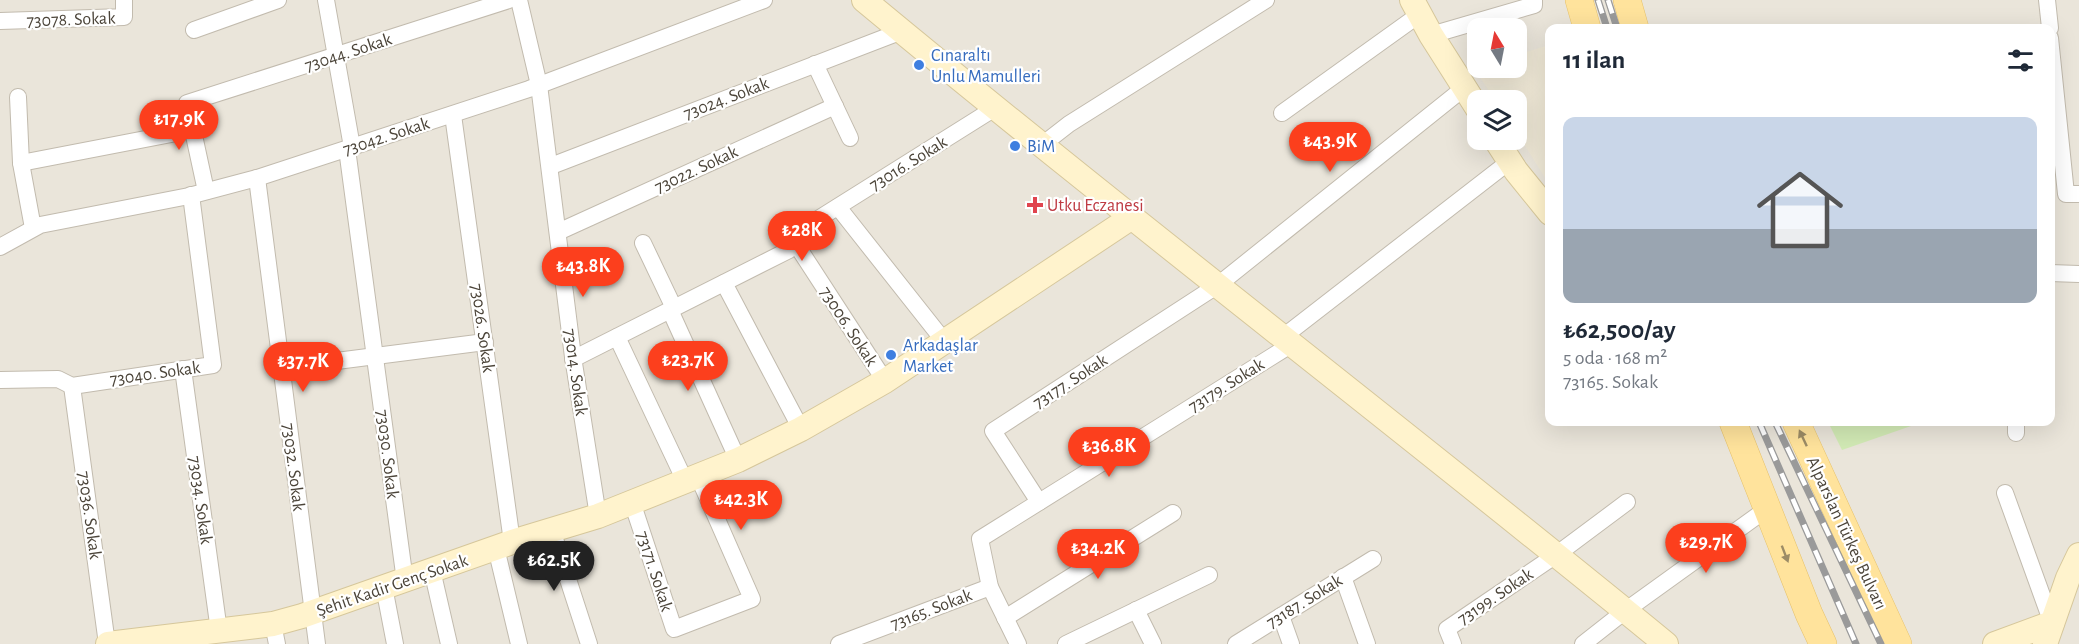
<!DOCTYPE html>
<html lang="tr">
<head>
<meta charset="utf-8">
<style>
	:root { --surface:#fff; --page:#f2f2f3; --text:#1f2937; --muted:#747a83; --accent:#fc3f1d }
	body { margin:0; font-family:"Alegreya Sans",sans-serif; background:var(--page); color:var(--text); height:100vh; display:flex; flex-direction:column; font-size:22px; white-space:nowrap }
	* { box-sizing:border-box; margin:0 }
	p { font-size:20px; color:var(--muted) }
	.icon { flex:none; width:33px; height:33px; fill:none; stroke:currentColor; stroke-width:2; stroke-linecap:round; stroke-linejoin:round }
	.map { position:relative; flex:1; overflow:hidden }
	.side { position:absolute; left:1545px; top:24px; width:510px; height:402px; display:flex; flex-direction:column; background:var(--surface); border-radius:12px; box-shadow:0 6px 24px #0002 }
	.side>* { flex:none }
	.needle { width:39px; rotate:350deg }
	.tools { position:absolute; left:1467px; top:18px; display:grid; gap:12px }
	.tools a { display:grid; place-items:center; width:60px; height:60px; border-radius:12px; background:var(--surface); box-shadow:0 6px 24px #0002; font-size:30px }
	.price { position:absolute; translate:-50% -51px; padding:0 14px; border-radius:21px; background:var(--accent); color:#fff; font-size:20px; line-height:39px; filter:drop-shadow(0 2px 3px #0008) }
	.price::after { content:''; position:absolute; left:50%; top:36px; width:18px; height:14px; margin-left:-9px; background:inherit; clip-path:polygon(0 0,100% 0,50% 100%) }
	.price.on { background:#222; color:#fff }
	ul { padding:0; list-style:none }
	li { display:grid; align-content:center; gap:12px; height:318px; padding:0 18px }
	li span { display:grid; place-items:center; height:186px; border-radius:12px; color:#555 }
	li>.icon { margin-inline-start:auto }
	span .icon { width:108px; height:108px; fill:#fffc; stroke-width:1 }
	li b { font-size:26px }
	h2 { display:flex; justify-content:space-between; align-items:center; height:72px; padding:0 18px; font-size:26px }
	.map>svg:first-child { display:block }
	.residential { fill:#eae5da; fill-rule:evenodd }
	.education { fill:#efe8d6 }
	.green { fill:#d2eab5 }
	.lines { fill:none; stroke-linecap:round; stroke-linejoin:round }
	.street-casing { stroke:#c2bbae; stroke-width:18 }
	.secondary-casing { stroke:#d6c79b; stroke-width:26 }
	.primary-casing { stroke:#e6c16a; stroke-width:28 }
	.street { stroke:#fff; stroke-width:16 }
	.secondary { stroke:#fff3cd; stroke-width:24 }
	.primary { stroke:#ffe39c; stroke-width:27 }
	.rail-casing { stroke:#9a9a9a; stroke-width:7 }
	.rail { stroke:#fff; stroke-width:4.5; stroke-dasharray:14; stroke-linecap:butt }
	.oneway { fill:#9c8c66 }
	.shop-dot { fill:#3f7fe0; stroke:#fff; stroke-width:2 }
	.health-dot { fill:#e0444e; stroke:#fff; stroke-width:2 }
	.labels { text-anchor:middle; stroke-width:4.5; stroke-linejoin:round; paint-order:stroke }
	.street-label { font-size:18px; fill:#4b4439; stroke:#fff }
	.shop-label { font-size:18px; fill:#366cbe; stroke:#fff; text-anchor:start }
	.health-label { font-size:18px; fill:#be3a42; stroke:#fff; text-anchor:start }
</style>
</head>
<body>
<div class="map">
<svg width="2079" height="644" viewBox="0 0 2079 644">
	<rect width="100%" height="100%" fill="#f6f3ec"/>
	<!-- residential -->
	<path class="residential" d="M0 0H2079V644H0ZM1478 28H1516V68H1478ZM1550 28H2050V422H1550ZM1478 100H1516V140H1478Z"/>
	<!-- education -->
	<polygon class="education" points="1549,45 1550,45 1549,184 1517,133 1516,100 1495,100 1474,68 1516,68 1517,55"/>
	<!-- green -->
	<polygon class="green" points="1828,422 1910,422 1911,426 1842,450"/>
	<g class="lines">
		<!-- street casing -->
		<g class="street-casing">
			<g id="street">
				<polyline points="326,0 352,147"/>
				<polyline points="519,0 539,85 573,357 598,516"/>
				<polyline points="2047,0 2050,28"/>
				<polyline points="0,21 124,17 124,0"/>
				<polyline points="194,30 278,0"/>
				<polyline points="1431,35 1534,5 1534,0"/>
				<polyline points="2050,38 2066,194 2079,194"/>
				<polyline points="815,64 850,138"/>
				<polyline points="18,97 21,163 33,228"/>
				<polyline points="1282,113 1420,14"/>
				<polyline points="453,115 512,542"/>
				<polyline points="1042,145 1069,124 1266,0"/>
				<polyline points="347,149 405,581"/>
				<polyline points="21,163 192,130"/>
				<polyline points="551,166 902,31"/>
				<polyline points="257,178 317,644"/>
				<polyline points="206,191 187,103 509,0"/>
				<polyline points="838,207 944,341"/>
				<polyline points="558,232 835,106"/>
				<polyline points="794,241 885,381"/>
				<polyline points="643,243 674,308"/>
				<polyline points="0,247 40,225 189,196 257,178 529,89 764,0"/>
				<polyline points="2050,273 2079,274"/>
				<polyline points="724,283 801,429"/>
				<polyline points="670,310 738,460"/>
				<polyline points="617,337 685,481"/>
				<polyline points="1283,337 1510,161"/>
				<polyline points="573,359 789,250 799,231 995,108"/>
				<polyline points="282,368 485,342"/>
				<polyline points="183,369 219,631"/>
				<polyline points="0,380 58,379 72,386 213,365 191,195"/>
				<polyline points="72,386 107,644"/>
				<polyline points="2016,422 2016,433"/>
				<polyline points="2005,493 2052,623"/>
				<polyline points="632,502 674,629 752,599 698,476"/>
				<polyline points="1039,502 993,431 1218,285 1464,88"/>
				<polyline points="552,530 589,644"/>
				<polyline points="496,548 519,644"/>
				<polyline points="432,570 449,644"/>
				<polyline points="1343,577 1367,644"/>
				<polyline points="384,587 395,644"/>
				<polyline points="1136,610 1153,644"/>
				<polyline points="1281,616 1291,644"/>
				<polyline points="1005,618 1173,513"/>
				<polyline points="273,624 277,644"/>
				<polyline points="839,644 990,587"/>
				<polyline points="1018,644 990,587 980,539 1292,344"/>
				<polyline points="1066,644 1209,575"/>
				<polyline points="1236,644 1373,559"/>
				<polyline points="1453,644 1447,629 1556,555 1627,502"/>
				<polyline points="1583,644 1625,611 1768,508"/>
			</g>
		</g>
		<!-- secondary casing -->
		<g class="secondary-casing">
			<g id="secondary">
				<path d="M864 0C1128 219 1401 427 1666 644"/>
				<polyline points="1412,0 1431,35 1478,109"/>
				<polyline points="1496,140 1516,171 1550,213"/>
				<polyline points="108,644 273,624 302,616 512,542 598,516 738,460 801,429 885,381 1132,217"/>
				<polyline points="1995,644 2052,623"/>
				<polyline points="2045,644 2068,578 2079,555"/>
			</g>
		</g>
		<!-- primary casing -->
		<g class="primary-casing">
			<g id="primary">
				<polyline points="1579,0 1587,28"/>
				<polyline points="1627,0 1635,28"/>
				<polyline points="1733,422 1809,614 1823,644"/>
				<polyline points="1796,422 1898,644"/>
			</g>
		</g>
		<!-- street -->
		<use href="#street" class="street"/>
		<!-- secondary -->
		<use href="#secondary" class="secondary"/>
		<!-- primary -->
		<use href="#primary" class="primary"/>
		<!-- rail casing -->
		<g class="rail-casing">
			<g id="rail">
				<polyline points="1598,0 1607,28"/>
				<polyline points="1608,0 1617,28"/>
				<polyline points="1759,422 1856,644"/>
				<polyline points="1775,422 1881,644"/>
			</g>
		</g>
		<!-- rail -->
		<use href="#rail" class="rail"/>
	</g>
	<!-- one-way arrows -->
	<defs><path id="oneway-solid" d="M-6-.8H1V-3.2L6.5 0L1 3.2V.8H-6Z" transform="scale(1.5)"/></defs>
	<g class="oneway">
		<use href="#oneway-solid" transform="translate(1803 438) rotate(-115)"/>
		<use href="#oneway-solid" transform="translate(1785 554) rotate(69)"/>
	</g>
	<!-- markers -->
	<g class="shop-dot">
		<circle cx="919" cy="65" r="6"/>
		<circle cx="1015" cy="146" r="6"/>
		<circle cx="891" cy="355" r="6"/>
	</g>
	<path class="health-dot" d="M1032 196h6v6h6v6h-6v6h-6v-6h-6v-6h6z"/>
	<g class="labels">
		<!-- street labels -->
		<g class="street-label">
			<text transform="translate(71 19) rotate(-2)" y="6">73078. Sokak</text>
			<text transform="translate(348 52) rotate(-18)" y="6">73044. Sokak</text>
			<text transform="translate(726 98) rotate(-21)" y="6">73024. Sokak</text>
			<text transform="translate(386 136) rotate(-18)" y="6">73042. Sokak</text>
			<text transform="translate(908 163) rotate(-32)" y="6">73016. Sokak</text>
			<text transform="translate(696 169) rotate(-25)" y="6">73022. Sokak</text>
			<text transform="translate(849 326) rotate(57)" y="6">73006. Sokak</text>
			<text transform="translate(483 328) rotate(82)" y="6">73026. Sokak</text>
			<text transform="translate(576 372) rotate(82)" y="6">73014. Sokak</text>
			<text transform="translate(155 373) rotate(-8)" y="6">73040. Sokak</text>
			<text transform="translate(1070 381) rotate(-33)" y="6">73177. Sokak</text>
			<text transform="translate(1226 385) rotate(-32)" y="6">73179. Sokak</text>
			<text transform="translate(388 454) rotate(83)" y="6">73030. Sokak</text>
			<text transform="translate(294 467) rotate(83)" y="6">73032. Sokak</text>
			<text transform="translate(201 500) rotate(82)" y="6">73034. Sokak</text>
			<text transform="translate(90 515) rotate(82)" y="6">73036. Sokak</text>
			<text transform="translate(1847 533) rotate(65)" y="6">Alparslan Türkeş Bulvarı</text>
			<text transform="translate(655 571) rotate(72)" y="6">73171. Sokak</text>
			<text transform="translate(392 585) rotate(-19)" y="6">Şehit Kadir Genç Sokak</text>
			<text transform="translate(1495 596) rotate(-34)" y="6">73199. Sokak</text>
			<text transform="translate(1304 601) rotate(-32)" y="6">73187. Sokak</text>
			<text transform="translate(931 609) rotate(-21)" y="6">73165. Sokak</text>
		</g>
		<!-- shop labels -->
		<g class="shop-label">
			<text x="931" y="61">Cınaraltı<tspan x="931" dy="21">Unlu Mamulleri</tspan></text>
			<text x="1027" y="152">BiM</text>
			<text x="903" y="351">Arkadaşlar<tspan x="903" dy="21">Market</tspan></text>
		</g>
		<!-- health labels -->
		<g class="health-label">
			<text x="1047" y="211">Utku Eczanesi</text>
		</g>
	</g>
</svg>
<div class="tools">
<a><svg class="needle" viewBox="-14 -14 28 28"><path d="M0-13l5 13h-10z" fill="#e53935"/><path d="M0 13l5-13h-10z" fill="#747a83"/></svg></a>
<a><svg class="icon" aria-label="layers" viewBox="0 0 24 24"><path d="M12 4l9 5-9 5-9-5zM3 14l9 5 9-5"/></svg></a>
</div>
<b class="price" style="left:179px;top:151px">₺17.9K</b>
<b class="price" style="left:1330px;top:173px">₺43.9K</b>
<b class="price" style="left:802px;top:262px">₺28K</b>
<b class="price" style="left:583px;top:298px">₺43.8K</b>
<b class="price" style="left:688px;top:392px">₺23.7K</b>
<b class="price" style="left:303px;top:393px">₺37.7K</b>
<b class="price" style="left:1109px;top:478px">₺36.8K</b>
<b class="price" style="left:741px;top:531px">₺42.3K</b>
<b class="price" style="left:1706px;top:574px">₺29.7K</b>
<b class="price" style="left:1098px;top:580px">₺34.2K</b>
<b class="price on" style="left:554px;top:592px">₺62.5K</b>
<section class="side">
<h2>11 ilan<svg class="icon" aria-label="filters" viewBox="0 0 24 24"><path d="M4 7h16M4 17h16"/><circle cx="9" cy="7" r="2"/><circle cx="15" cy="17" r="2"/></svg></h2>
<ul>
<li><span style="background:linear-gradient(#c9d6e8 60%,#9aa5b1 0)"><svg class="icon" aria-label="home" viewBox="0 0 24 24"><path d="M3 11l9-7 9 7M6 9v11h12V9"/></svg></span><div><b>₺62,500/ay</b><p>5 oda · 168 m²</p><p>73165. Sokak</p></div></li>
</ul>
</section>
</div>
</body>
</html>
